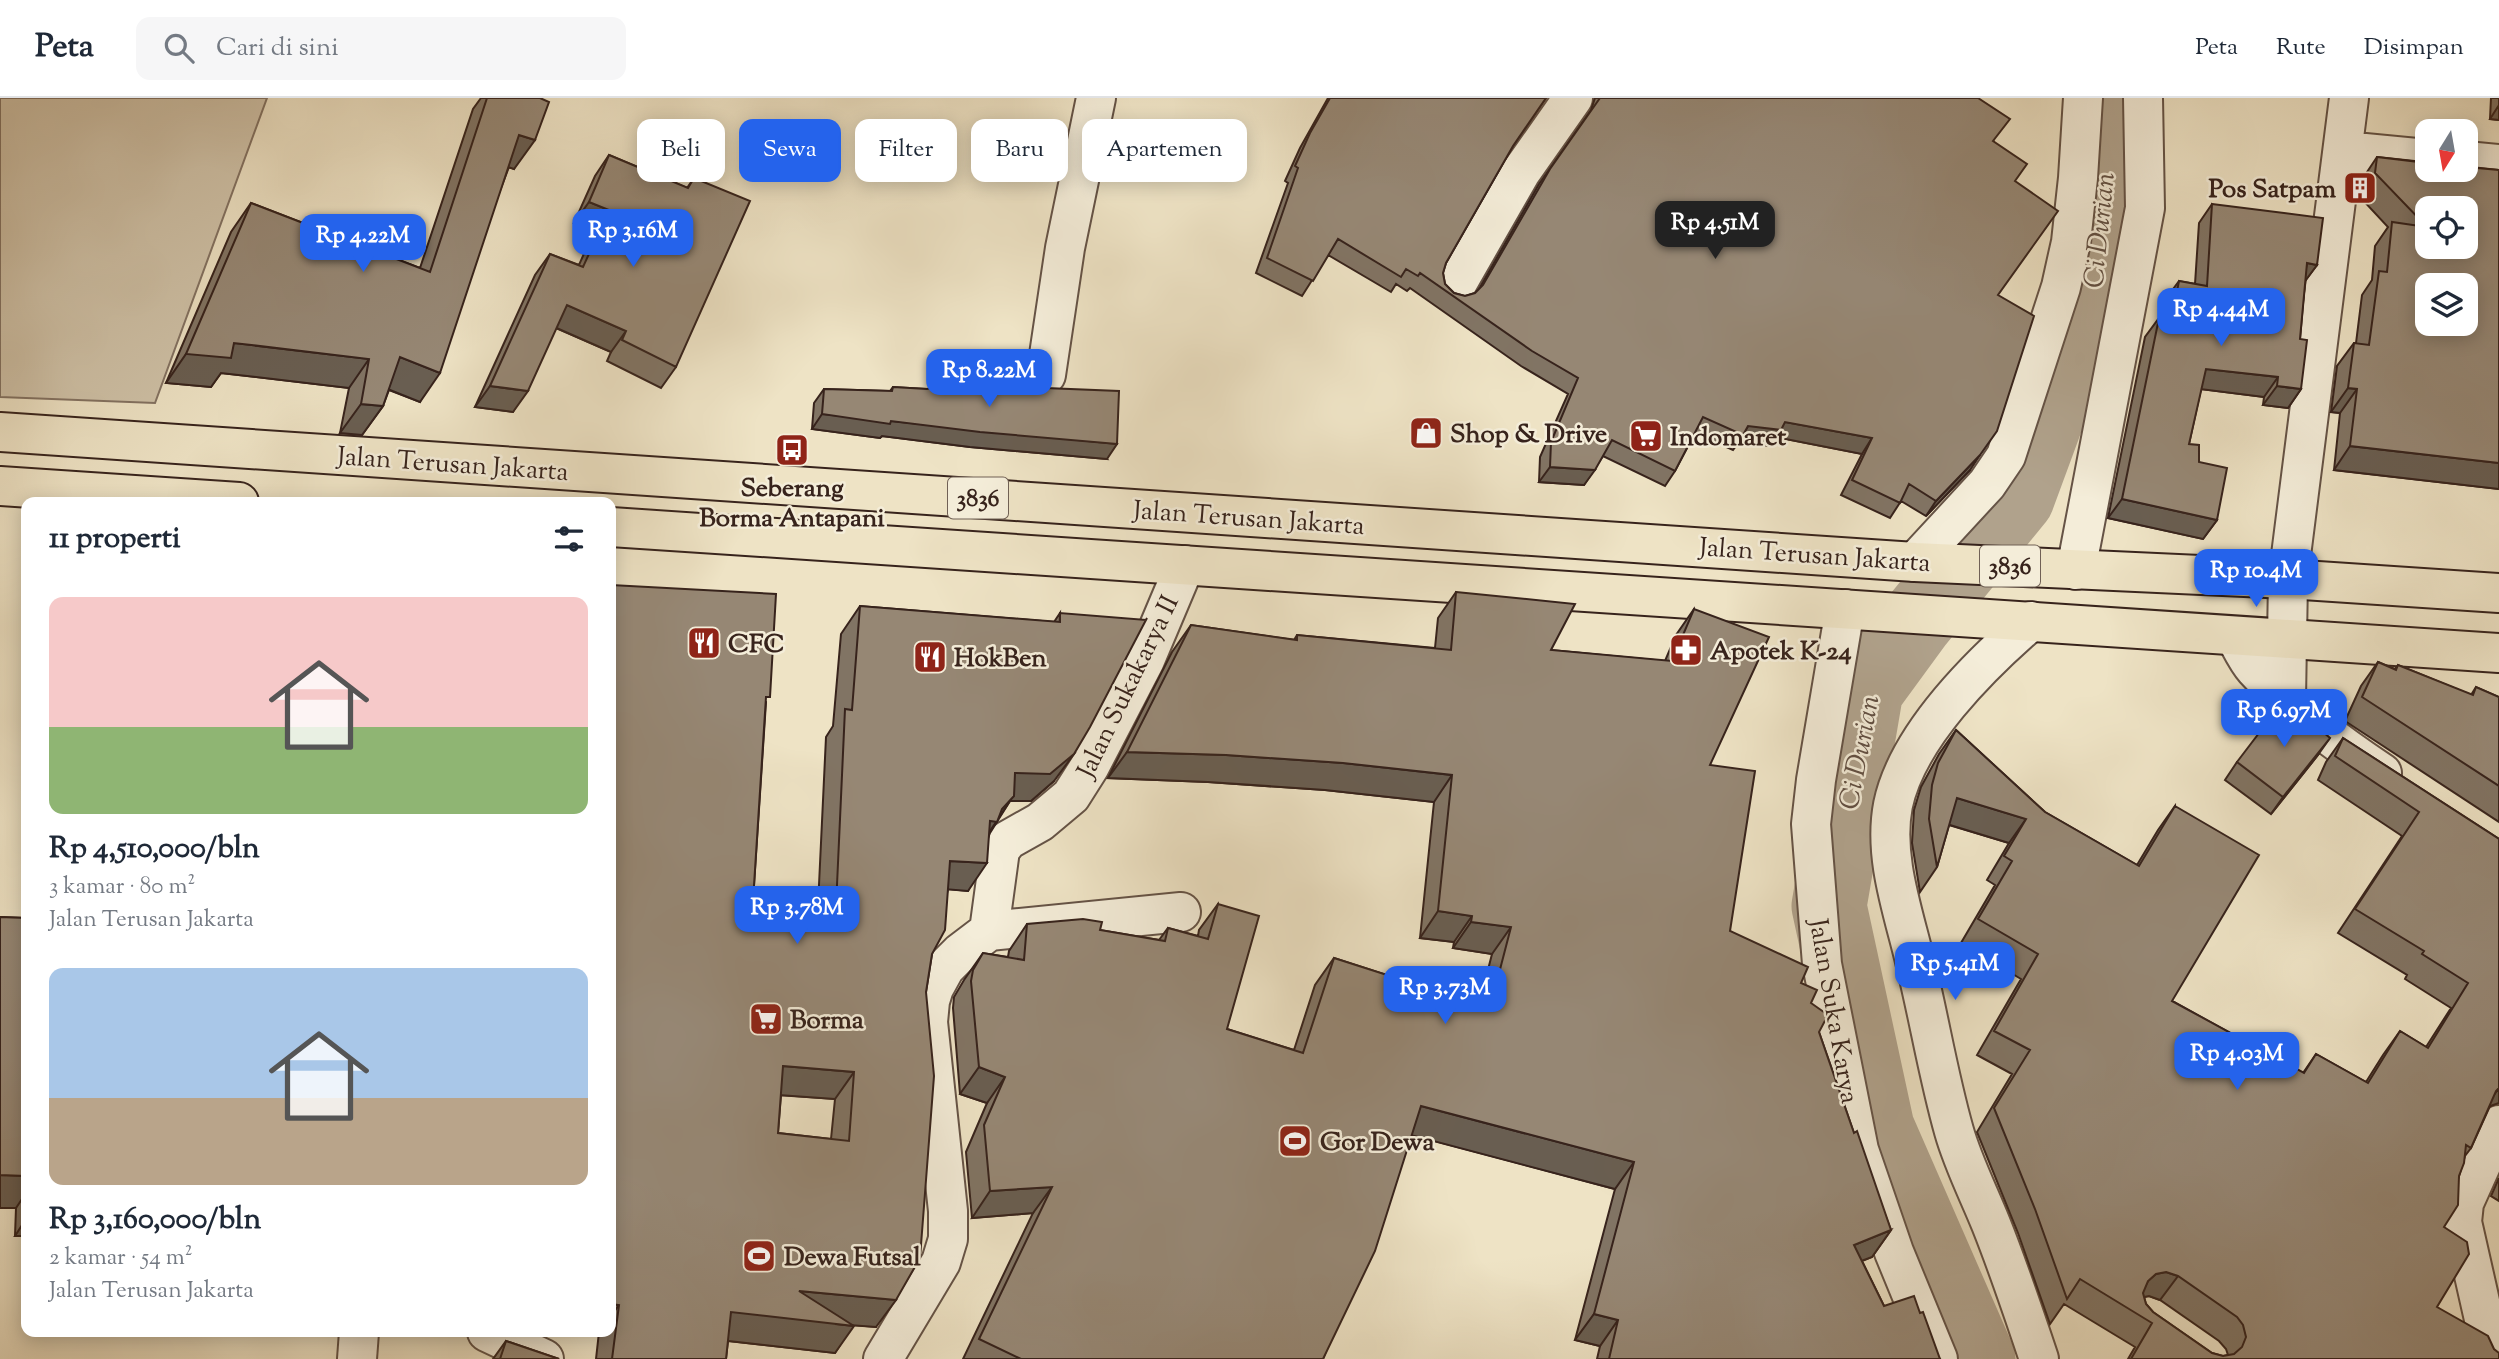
<!DOCTYPE html>
<html lang="id">
<head>
<meta charset="utf-8">
<style>
  body { margin:0; font-family:"Sorts Mill Goudy",serif; background:#f6f6f7; color:#1f2937; height:100vh; display:flex; flex-direction:column; font-size:26px; white-space:nowrap }
  * { box-sizing:border-box; margin:0 }
  p { font-size:23px; color:#747a83 }
  .icon { flex:none; width:38px; height:38px; fill:none; stroke:currentColor; stroke-width:2; stroke-linecap:round; stroke-linejoin:round }
  .map { position:relative; flex:1; overflow:hidden }
  .panel { position:absolute; left:21px; top:399px; width:595px; height:840px; display:flex; flex-direction:column; background:#fff; border-radius:14px; box-shadow:0 4px 18px #0003 }
  .panel>* { flex:none }
  .banner { position:absolute; left:637px; top:21px; width:665px; height:63px; display:flex; gap:14px }
  .needle { width:46px; rotate:191deg }
  .controls { position:absolute; left:2415px; top:21px; display:grid; gap:14px }
  .controls a { display:grid; place-items:center; width:63px; height:63px; border-radius:14px; background:#fff; box-shadow:0 4px 18px #0003; font-size:35px }
  .price { position:absolute; translate:-50% -60px; padding:0 16px; border-radius:14px; background:#2563eb; color:#fff; font-size:23px; line-height:46px; filter:drop-shadow(0 2px 4px #0008) }
  .price::after { content:''; position:absolute; left:50%; top:42px; width:21px; height:16px; margin-left:-10px; background:inherit; clip-path:polygon(0 0,100% 0,50% 100%) }
  .price.active { background:#222; color:#fff }
  ul { padding:0; list-style:none }
  li { display:grid; align-content:center; gap:14px; height:371px; padding:0 28px }
  li span { display:grid; place-items:center; height:217px; border-radius:14px; color:#555 }
  li>.icon { margin-inline-start:auto }
  span .icon { width:126px; height:126px; fill:#fffc; stroke-width:1 }
  li b { font-size:30px }
  h2 { display:flex; justify-content:space-between; align-items:center; height:84px; padding:0 28px; font-size:30px }
  .chip { padding:0 24px; border-radius:14px; background:#fff; box-shadow:0 4px 18px #0003; font-size:24px; line-height:63px }
  .chip.active { background:#2563eb; color:#fff }
  header { display:flex; align-items:center; gap:42px; box-sizing:border-box; height:98px; padding:0 35px; background:#fff; border-bottom:2px solid #e0e1e3 }
  header strong { font-size:33px }
  nav { display:flex; gap:38px; margin-inline-start:auto; font-size:24px }
  .search { width:490px; height:63px; background:#f6f6f7; display:flex; align-items:center; gap:18px; box-sizing:border-box; padding:0 24px; border-radius:14px; color:#747a83; font-size:26px }
  .map>svg:first-child { display:block }
  .green { fill:#cfc2a8; stroke:#837262; stroke-width:2 }
  .lines { fill:none; stroke-linecap:round; stroke-linejoin:round }
  .river { stroke:#b0a28c; stroke-width:75 }
  .minor-casing { stroke:#655346; stroke-width:42 }
  .tertiary-casing { stroke:#655346; stroke-width:42 }
  .primary-casing { stroke:#37231c; stroke-width:42 }
  .minor { stroke:#f4edd9; stroke-width:38 }
  .tertiary { stroke:#f4edd9; stroke-width:38 }
  .primary { stroke:#eee3c5; stroke-width:38 }
  .wall { fill:#817464; stroke:#37231c; stroke-width:2; fill-rule:evenodd }
  .shaded-wall { fill:#695e51; stroke:#37231c; stroke-width:2 }
  .building { fill:#968774; stroke:#37231c; stroke-width:2; fill-rule:evenodd }
  .labels { text-anchor:middle; stroke-width:5; stroke-linejoin:round; paint-order:stroke }
  .shield { fill:#f4edd9; stroke:#706055; stroke-width:2 }
  .shield-label { font-size:24px; font-weight:bold; fill:#37231c }
  .poi-label { font-size:26px; font-weight:bold; fill:#37231c; stroke:#f4edd9; text-anchor:start }
  .street-label { font-size:26px; fill:#37231c; stroke:#f4edd9 }
  .water-label { font-size:28px; font-style:italic; fill:#614f43; stroke:#f4edd9 }
</style>
</head>
<body>
<header>
<strong>Peta</strong>
<div class="search"><svg class="icon" aria-label="search" viewBox="0 0 24 24"><circle cx="10" cy="10" r="6"/><path d="M15 15l6 6"/></svg>Cari di sini</div>
<nav><a>Peta</a><a>Rute</a><a>Disimpan</a></nav>
</header>
<div class="map">
<svg width="2499" height="1261" viewBox="0 0 2499 1261">
  <rect width="100%" height="100%" fill="#eee3c5"/>
  <filter id="stains"><feTurbulence type="fractalNoise" baseFrequency=".00286" numOctaves="4"/><feColorMatrix values="0 0 0 0 .2 0 0 0 0 .09 0 0 0 0 .02 0 0 0 .5 -.17"/></filter>
  <radialGradient id="worn" r=".72"><stop offset=".6" stop-color="#630" stop-opacity="0"/><stop offset="1" stop-color="#630" stop-opacity=".3"/></radialGradient>
  <path class="green" d="M0 0H267L155 305 0 299Z"/>
  <g class="lines">
    <path class="river" d="M1978 1261 1877 1030 1829 808 1866 592 1915 525 2017 400 2098 180 2109 0"/>
    <defs>
      <path id="minor" d="M2344 53 2427 61
        M2466 63 2499 66
        M1454 191 1521 74 1573 0
        M1046 277 1065 150 1096 0
        M1915 464 1987 386 2006 358 2061 189 2071 144 2078 80 2083 0
        M2076 472 2145 110 2143 0
        M1845 511 1816 682 1811 726 1822 866 1859 1052 1894 1154 1938 1261
        M2031 523C1980 567 1907 639 1893 707 1883 758 1903 813 1915 863 1929 919 1938 977 1954 1033 1963 1065 1979 1096 1991 1126 2009 1171 2024 1216 2039 1261
        M2235 538C2241 549 2247 562 2255 571 2292 612 2337 645 2382 675
        M2286 601 2288 481 2349 0
        M989 833 1181 814
        M487 1234 544 1261
        M883 1261 941 1164 948 1141V1113L928 924 930 903 934 890 945 870 960 855 989 833 1000 752 1008 742 1040 724 1071 698 1090 668 1145 562 1185 467
        M2493 1261 2462 1124 2464 1105 2499 1027"/>
      <path id="tertiary" d="M357 1261 359 1234"/>
      <path id="primary" d="M0 334 1915 464 2288 481 2499 495
        M0 388 239 404
        M611 429 2499 555"/>
    </defs>
    <use href="#minor" class="minor-casing"/>
    <use href="#tertiary" class="tertiary-casing"/>
    <use href="#primary" class="primary-casing"/>
    <use href="#minor" class="minor"/>
    <use href="#tertiary" class="tertiary"/>
    <use href="#primary" class="primary"/>
  </g>
  <path class="wall" d="M481 0H540L514 71 509 69 420 304 389 292 383 308 362 337 340 335 349 290 221 275 211 289 166 285 231 134 251 105 420 170 473 11Z
    M1328 0H1546L1513 48 1446 165 1443 175 1445 186 1454 195 1465 198 1475 195 1479 191 1539 86 1591 12 1595 0H1978L1994 44 2015 83 1970 372 1926 418 1901 403 1890 420 1841 397 1862 356 1776 339 1770 348 1739 344 1733 352 1695 335 1675 373 1665 388 1603 358 1584 387 1539 384 1540 359 1568 296 1521 268 1410 190 1407 193 1396 186 1391 194 1328 157 1302 198 1256 175 1288 85 1285 83 1300 50Z
    M2491 0H2499V22L2490 21Z
    M609 57 687 90 694 80 676 269 661 290 607 263 611 254 556 230 513 314 475 309 535 177 550 156 579 167 594 133 574 125 595 78Z
    M2377 59 2499 72V391L2334 372 2340 315 2331 314 2337 268 2354 245H2356L2362 197 2372 182 2375 148 2388 129 2359 98 2361 83Z
    M2212 106 2317 167 2305 183 2300 241 2301 291 2288 310 2263 307 2264 299 2201 291 2189 346 2199 364 2217 422 2203 441 2108 420 2145 239 2159 220 2162 221 2165 202 2179 183 2195 186 2199 125Z
    M1017 279 1046 290 1107 361 970 349 882 338 880 340 812 331 814 305 824 291 890 293 893 289 927 291 1010 289Z
    M611 487 766 604 753 803 818 808 826 639 833 628 841 536 860 508 1054 524 1060 515 1054 683 1031 703H1010L990 735 968 793 948 791 932 856 926 894 876 1229 853 1227 835 1255 728 1243 726 1261H596L599 1234H594H611ZM781 997 835 1001 831 1041 778 1035Z
    M1456 494 1551 552 1665 563 1676 537 1694 511 1710 667 1730 833 1801 885 1811 905 1819 934 1854 1035 1891 1132 1872 1159 1862 1163 1884 1208 1940 1261H1597L1600 1248 1575 1242 1615 1091 1412 1037 1323 1261H963L1033 1115 972 1120 966 1054 987 1005 960 996 953 910 954 899 964 882 983 855 1008 859 1009 853 1027 826 1100 832 1159 842 1168 830 1198 838 1199 832 1218 806 1227 931 1294 952 1315 887 1334 860 1479 907 1492 856 1453 850 1454 844 1420 840 1434 704 1325 692 1208 684 1108 680 1172 554 1191 527 1294 542 1297 537 1435 550 1438 520Z
    M2378 564 2395 571 2398 567 2471 597 2476 589 2499 599V724L2345 623 2361 588Z
    M1956 632 2045 714 2137 767 2158 732 2175 708 2172 903 2303 975 2316 956 2366 984 2383 957 2400 933 2426 949 2451 910 2405 881 2407 877 2338 835 2402 738 2318 682 2326 664 2343 640 2499 741 2497 1005 2490 1008 2471 1050 2465 1058 2444 1129 2437 1209 2499 1261H2128L2135 1249 2064 1206 2050 1226 2018 1135 1977 1034 2012 976 1977 957 2021 881 1961 845 1995 787 1987 782 2009 745 1949 727 1937 769 1920 794 1912 745 1914 712 1921 689 1939 656ZM2149 1198 2160 1202 2219 1243 2226 1251 2228 1257 2223 1258 2212 1255 2153 1214 2146 1206 2144 1199Z
    M2318 657 2271 716 2225 682 2237 664Z
    M0 819 26 820V1138H15L16 1110H0Z
    M2499 1080V1103L2491 1098Z
    M506 1243 559 1261H493Z"/>
  <path class="shaded-wall" d="M2499 7V22L2490 21Z
    M519 37 535 42 514 71 499 66Z
    M589 104 609 112 594 133 574 125Z
    M2307 165 2317 167 2303 186Z
    M567 207 626 233 611 254 552 228Z
    M234 245 369 261 349 290 221 275 211 289 166 285 186 256Z
    M400 259 440 275 420 304 380 288Z
    M2206 271 2278 279 2264 299 2192 290Z
    M490 288 528 293 513 314 475 309Z
    M2277 288 2301 291 2288 310 2263 307Z
    M2348 290 2357 291 2340 315 2331 314Z
    M361 306 383 308 362 337 340 335Z
    M822 316 891 323 1117 346 1107 361 970 349 882 338 880 340 812 331Z
    M1785 324 1872 340 1862 356 1776 339 1770 348 1739 344 1748 328Z
    M2350 348 2499 365V391L2334 372Z
    M1980 357 1970 372 1926 418 1936 403Z
    M1550 369 1595 372 1584 387 1539 384Z
    M2122 401 2217 422 2203 441 2108 420Z
    M2330 640 2318 657 2271 716 2283 699Z
    M1127 654 1226 657 1343 665 1452 677 1434 704 1325 692 1208 684 1108 680Z
    M1074 656 1054 683 1031 703H1010L978 751H971L1015 675Z
    M1957 700 2026 721 2009 745 1940 724Z
    M950 763 987 765 968 793 931 790Z
    M1438 813 1472 818 1454 844 1420 840Z
    M1471 824 1511 829 1492 856 1453 850Z
    M783 968 854 974 835 1001 764 996Z
    M979 969 1005 979 987 1005 960 996Z
    M2499 990V1005L2487 1009 2479 1017Z
    M1421 1008 1634 1064 1615 1091 1403 1035Z
    M0 1077 26 1078V1095L16 1110H0Z
    M1052 1089 1033 1115 972 1120 990 1093Z
    M26 1121V1138H15Z
    M1891 1132 1872 1159 1835 1173 1854 1147Z
    M2166 1174 2178 1178 2160 1202 2149 1198 2139 1200 2148 1183 2156 1176Z
    M799 1193 896 1202 876 1229 835 1226 854 1228 835 1255 711 1241 731 1214Z
    M611 1206 619 1207 611 1218Z
    M1594 1216 1618 1222 1600 1248 1575 1242Z"/>
  <path class="building" d="M487 0H540L549 4 535 42 519 37 440 275 400 259 383 308 361 306 369 261 234 245 231 260 186 256 251 105 430 174Z
    M1330 0H1546L1513 48 1446 165 1443 175 1445 186 1454 195 1465 198 1475 195 1483 187 1550 71 1600 0H1978L2010 21 1993 43 2027 66 2015 83 2058 113 1998 197 2034 218 1997 333 1980 357 1936 403 1909 386 1900 405 1852 382 1872 340 1785 324 1781 332 1748 328 1743 337 1703 319 1675 373 1612 342 1595 372 1550 369 1551 344 1578 280 1532 253 1420 175 1418 178 1406 171 1401 179 1338 141 1313 183 1267 160 1298 70 1295 68 1310 35Z
    M609 57 688 90 694 80 750 103 676 269 622 242 626 233 567 207 528 293 490 288 550 156 583 169 609 112 589 104Z
    M2377 59 2427 65V72H2466V69L2499 72V365L2350 348 2357 291 2348 290 2354 245 2369 247 2379 173 2387 174 2392 124 2427 129V149H2466V110H2427V129L2375 75ZM2427 187H2466V226H2427Z
    M2212 106 2323 120 2317 167 2307 165 2300 241 2307 242 2301 291 2277 288 2278 279 2206 271 2189 346 2199 347V364L2227 370 2217 422 2122 401 2159 220 2171 223 2179 183 2207 188Z
    M1017 279 1047 282 1046 290 1119 293 1117 346 980 334 891 323 890 326 822 316 824 291 892 293 893 289 927 291 949 285 1013 289Z
    M611 487 776 496 770 599H766L753 803 836 809 845 611 852 612 860 508 1060 524V515L1146 522 1147 520 1090 629 1074 656 1050 676 1015 675 1014 698 1002 711 997 724 990 723 987 765 950 763 945 832 932 856 926 894 934 978 920 1160 896 1202 799 1193 854 1228 731 1214 726 1261H612L619 1207 611 1206ZM783 968 854 974 849 1043 778 1035Z
    M1456 494 1575 506 1551 552 1672 563 1694 511 1769 539 1710 667 1755 673 1730 833 1808 869 1801 885 1817 892 1811 905 1828 917 1819 934 1854 1035 1857 1033 1891 1132 1854 1147 1884 1208 1914 1198 1920 1215 1923 1214 1940 1261H1609L1618 1222 1594 1216 1634 1064 1421 1008 1375 1153 1323 1261H1021L979 1241 1052 1089 990 1093 984 1027 1005 979 979 969 971 883 973 872 983 855 1024 862 1027 826 1083 821 1102 824 1100 832 1165 843 1168 830 1208 841 1218 806 1259 818 1227 931 1303 955 1334 860 1490 910 1511 829 1471 824 1472 818 1438 813 1452 677 1343 665 1226 657 1127 654 1191 527 1297 542V537L1451 552Z
    M2378 564 2396 572 2398 567 2473 597 2476 589 2499 599V688L2362 599Z
    M2285 601 2330 640 2283 699 2237 664Z
    M1956 632 2045 714 2139 768 2175 708 2259 757 2172 903 2304 975 2316 956 2368 985 2400 933 2428 950 2468 885 2422 856 2424 853 2355 811 2419 714 2335 658 2343 640 2499 741V990L2496 993 2471 1050 2466 1047 2464 1065 2459 1078 2458 1107 2444 1129 2467 1144 2469 1156 2437 1209 2488 1238 2494 1251 2499 1255V1261H2131L2152 1225 2080 1181 2067 1201 2035 1111 1994 1010 2030 952 1994 933 2038 856 1978 821 2012 763 2004 758 2026 721 1957 700 1937 769 1929 721 1932 687 1938 665ZM2166 1174 2178 1178 2237 1219 2243 1227 2246 1239 2242 1249 2234 1256 2223 1258 2212 1255 2153 1214 2146 1206 2143 1195 2148 1183 2156 1176Z
    M0 819 26 820V1078L0 1077Z
    M506 1243 559 1261H500Z"/>
  <defs>
    <symbol id="building-square" viewBox="-11 -11 22 22"><rect x="-9" y="-9" width="18" height="18" rx="4" fill="#8f2418" stroke="#f4edd9"/><path d="M-4-6H4V6H1V3H-1V6H-4ZM-2.5-4.3h1.7v1.8h-1.7ZM.8-4.3h1.7v1.8H.8ZM-2.5-1h1.7V.8h-1.7ZM.8-1h1.7V.8H.8Z" fill="#fff"/></symbol>
    <symbol id="shop-square" viewBox="-11 -11 22 22"><rect x="-9" y="-9" width="18" height="18" rx="4" fill="#8f2418" stroke="#f4edd9"/><path d="M-5-2.5h2.3a2.7 3.5 0 0 1 5.4 0H5L5.5 6h-11ZM-1.5-2.5h3a1.5 2.3 0 0 0-3 0Z" fill="#fff"/></symbol>
    <symbol id="supermarket-square" viewBox="-11 -11 22 22"><rect x="-9" y="-9" width="18" height="18" rx="4" fill="#8f2418" stroke="#f4edd9"/><path d="M-6-5.5h2.5l.6 2H6L4.5 2H-2.5L-4.4-4H-6ZM-1.5 3.2a1.3 1.3 0 1 0 .1 0ZM3 3.2a1.3 1.3 0 1 0 .1 0Z" fill="#fff"/></symbol>
    <symbol id="bus-square" viewBox="-11 -11 22 22"><rect x="-9" y="-9" width="18" height="18" rx="4" fill="#8f2418" stroke="#f4edd9"/><path d="M-5-6H5V4H4V6H2V4H-2V6H-4V4H-5ZM-3.5-4V0h7V-4ZM-3.5 1.2v1.5H-2V1.2ZM2 1.2v1.5H3.5V1.2Z" fill="#fff"/></symbol>
    <symbol id="restaurant-square" viewBox="-11 -11 22 22"><rect x="-9" y="-9" width="18" height="18" rx="4" fill="#8f2418" stroke="#f4edd9"/><path d="M-5-6h1v4h1v-4h1v4h1v-4h1v5L-1.5 .5V6h-2V.5L-5-1ZM5-6V6H3V1.5H1.5Q1.5-4 5-6Z" fill="#fff"/></symbol>
    <symbol id="pharmacy-square" viewBox="-11 -11 22 22"><rect x="-9" y="-9" width="18" height="18" rx="4" fill="#8f2418" stroke="#f4edd9"/><path d="M-2-6h4v4h4v4h-4v4h-4v-4h-4v-4h4Z" fill="#fff"/></symbol>
    <symbol id="stadium-square" viewBox="-11 -11 22 22"><rect x="-9" y="-9" width="18" height="18" rx="4" fill="#8f2418" stroke="#f4edd9"/><path d="M0-5a6.5 5 0 1 0 0 10a6.5 5 0 1 0 0-10ZM-3.5-1.8h7v3.6h-7Z" fill="#fff"/></symbol>
  </defs>
  <g fill-rule="evenodd">
    <use href="#building-square" x="2341" y="71" width="38" height="38"/>
    <use href="#shop-square" x="1407" y="316" width="38" height="38"/>
    <use href="#supermarket-square" x="1627" y="319" width="38" height="38"/>
    <use href="#bus-square" x="773" y="333" width="38" height="38"/>
    <use href="#restaurant-square" x="685" y="526" width="38" height="38"/>
    <use href="#pharmacy-square" x="1667" y="533" width="38" height="38"/>
    <use href="#restaurant-square" x="911" y="540" width="38" height="38"/>
    <use href="#supermarket-square" x="747" y="902" width="38" height="38"/>
    <use href="#stadium-square" x="1276" y="1024" width="38" height="38"/>
    <use href="#stadium-square" x="740" y="1139" width="38" height="38"/>
  </g>
  <g class="labels">
    <g class="shield">
      <rect x="948" y="379.5" width="60" height="41" rx="5"/>
      <rect x="1980" y="447.5" width="60" height="41" rx="5"/>
    </g>
    <g class="shield-label">
      <text x="978" y="408">3836</text>
      <text x="2010" y="476">3836</text>
    </g>
    <g class="poi-label">
      <text x="2336" y="99" text-anchor="end">Pos Satpam</text>
      <text x="1450" y="344">Shop &amp; Drive</text>
      <text x="1670" y="347">Indomaret</text>
      <text x="792" y="398" text-anchor="middle">Seberang<tspan x="792" dy="30">Borma Antapani</tspan></text>
      <text x="728" y="554">CFC</text>
      <text x="1710" y="561">Apotek K-24</text>
      <text x="954" y="568">HokBen</text>
      <text x="790" y="930">Borma</text>
      <text x="1320" y="1052">Gor Dewa</text>
      <text x="784" y="1167">Dewa Futsal</text>
    </g>
    <g class="street-label">
      <text transform="translate(453 365) rotate(4)" y="9">Jalan Terusan Jakarta</text>
      <text transform="translate(1249 419) rotate(4)" y="9">Jalan Terusan Jakarta</text>
      <text transform="translate(1815 456) rotate(4)" y="9">Jalan Terusan Jakarta</text>
      <text transform="translate(1127 588) rotate(-64)" y="9">Jalan Sukakarya II</text>
      <text transform="translate(1835 913) rotate(80)" y="9">Jalan Suka Karya</text>
    </g>
    <g class="water-label">
      <text transform="translate(2098 132) rotate(-84)" y="10">Ci Durian</text>
      <text transform="translate(1858 654) rotate(-79)" y="10">Ci Durian</text>
    </g>
  </g>
  <rect width="100%" height="100%" filter="url(#stains)"/>
  <rect width="100%" height="100%" fill="url(#worn)"/>
</svg>
<div class="controls">
<a><svg class="needle" viewBox="-14 -14 28 28"><path d="M0-13l5 13h-10z" fill="#e53935"/><path d="M0 13l5-13h-10z" fill="#747a83"/></svg></a>
<a><svg class="icon" aria-label="locate" viewBox="0 0 24 24"><circle cx="12" cy="12" r="6"/><path d="M12 2v4M12 18v4M2 12h4M18 12h4"/></svg></a>
<a><svg class="icon" aria-label="layers" viewBox="0 0 24 24"><path d="M12 4l9 5-9 5-9-5zM3 14l9 5 9-5"/></svg></a>
</div>
<b class="price active" style="left:1715px;top:163px">Rp 4.51M</b>
<b class="price" style="left:633px;top:171px">Rp 3.16M</b>
<b class="price" style="left:363px;top:176px">Rp 4.22M</b>
<b class="price" style="left:2221px;top:250px">Rp 4.44M</b>
<b class="price" style="left:989px;top:311px">Rp 8.22M</b>
<b class="price" style="left:2256px;top:511px">Rp 10.4M</b>
<b class="price" style="left:2284px;top:651px">Rp 6.97M</b>
<b class="price" style="left:797px;top:848px">Rp 3.78M</b>
<b class="price" style="left:1955px;top:904px">Rp 5.41M</b>
<b class="price" style="left:1445px;top:928px">Rp 3.73M</b>
<b class="price" style="left:2237px;top:994px">Rp 4.03M</b>
<div class="banner">
<a class="chip">Beli</a>
<a class="chip active">Sewa</a>
<a class="chip">Filter</a>
<a class="chip">Baru</a>
<a class="chip">Apartemen</a>
</div>
<section class="panel">
<h2>11 properti<svg class="icon" aria-label="filters" viewBox="0 0 24 24"><path d="M4 7h16M4 17h16"/><circle cx="9" cy="7" r="2"/><circle cx="15" cy="17" r="2"/></svg></h2>
<ul>
<li><span style="background:linear-gradient(#f6c9c9 60%,#8fb573 0)"><svg class="icon" aria-label="home" viewBox="0 0 24 24"><path d="M3 11l9-7 9 7M6 9v11h12V9"/></svg></span><div><b>Rp 4,510,000/bln</b><p>3 kamar · 80 m²</p><p>Jalan Terusan Jakarta</p></div></li>
<li><span style="background:linear-gradient(#a9c7e8 60%,#b9a48a 0)"><svg class="icon" aria-label="home" viewBox="0 0 24 24"><path d="M3 11l9-7 9 7M6 9v11h12V9"/></svg></span><div><b>Rp 3,160,000/bln</b><p>2 kamar · 54 m²</p><p>Jalan Terusan Jakarta</p></div></li>
</ul>
</section>
</div>
</body>
</html>
